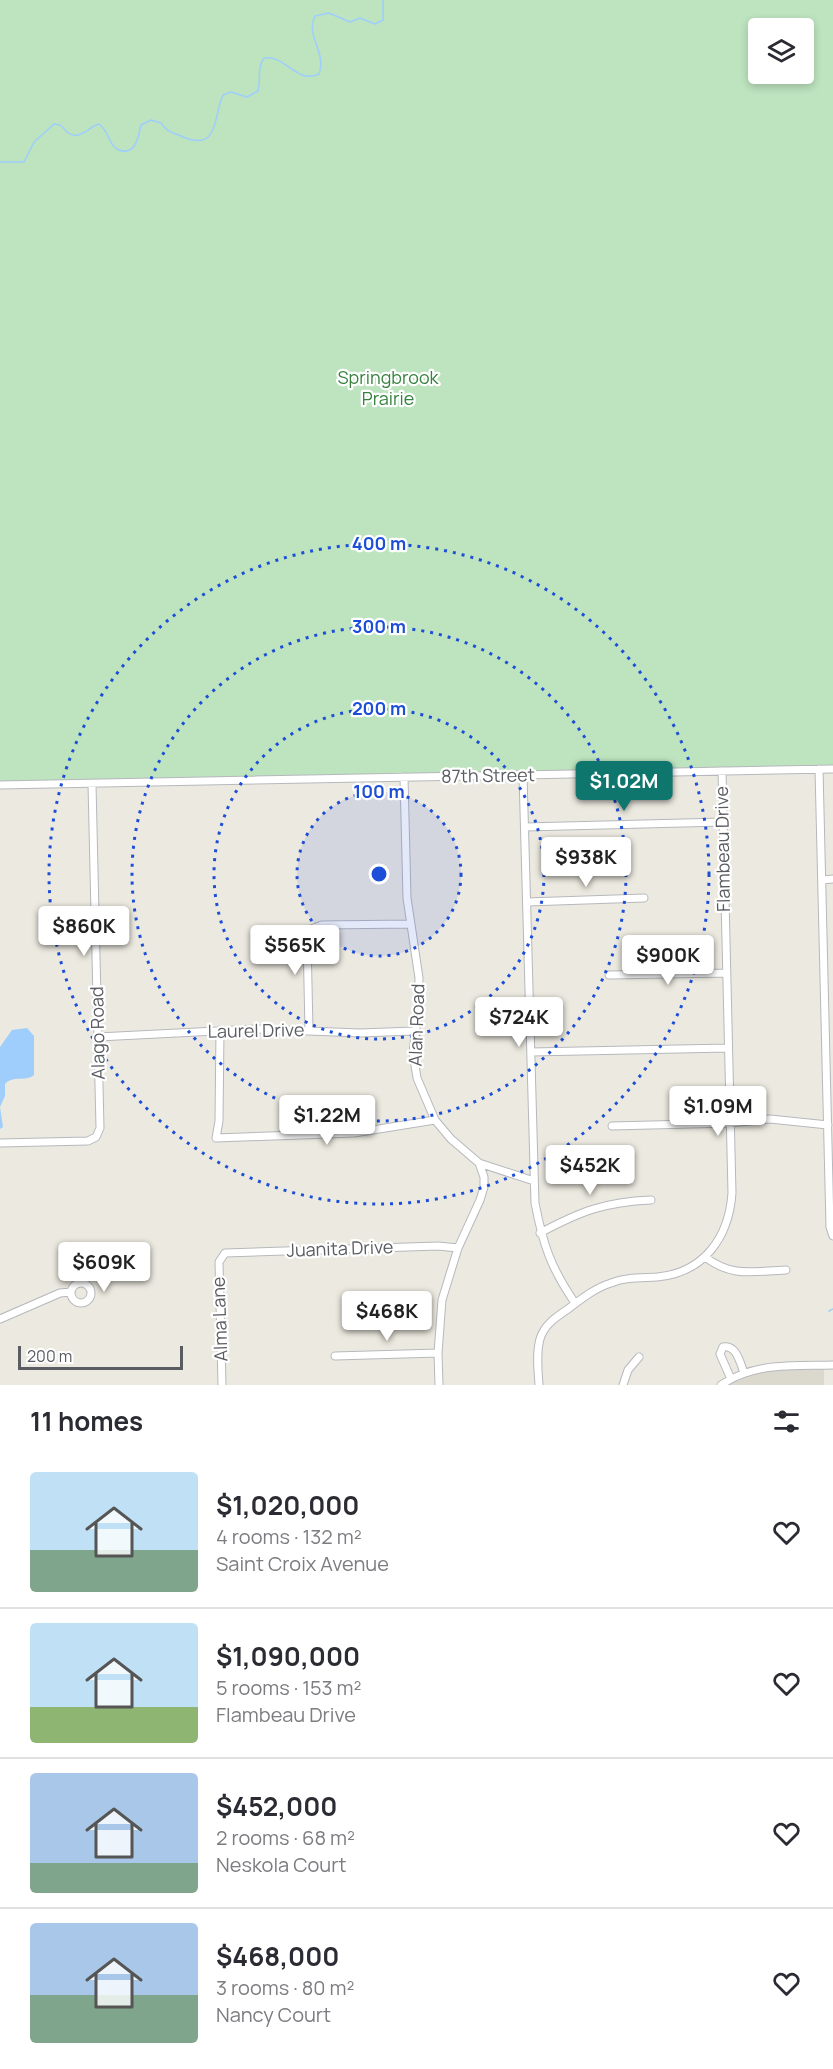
<!DOCTYPE html>
<html lang="en">
<head>
<meta charset="utf-8">
<style>
  body { margin:0; font-family:Manrope,sans-serif; background:#f2f2f3; color:#2b2b33; height:100vh; display:flex; flex-direction:column; font-size:22px; white-space:nowrap }
  * { box-sizing:border-box; margin:0 }
  p { font-size:20px; color:#7c7c81 }
  .icon { flex:none; width:33px; height:33px; fill:none; stroke:currentColor; stroke-width:2; stroke-linecap:round; stroke-linejoin:round }
  .map { position:relative; height:1385px; overflow:hidden }
  .panel { display:flex; flex-direction:column; background:#fff; flex:1 }
  .panel>* { flex:none }
  .controls { position:absolute; left:748px; top:18px; display:grid; gap:12px }
  .controls a { display:grid; place-items:center; width:66px; height:66px; border-radius:6px; background:#fff; box-shadow:0 3px 9px #0003; font-size:30px }
  .scale { position:absolute; left:18px; bottom:15px; width:165px; box-sizing:border-box; padding-left:6px; border:3px solid #595c61; border-top:0; font-size:16px; line-height:21px; white-space:nowrap; color:#595c61; -webkit-text-stroke:4px #fff; paint-order:stroke }
  .price { position:absolute; translate:-50% -51px; padding:0 14px; border-radius:6px; background:#fff; color:#222; font-size:20px; line-height:39px; filter:drop-shadow(0 2px 3px #0008) }
  .price::after { content:''; position:absolute; left:50%; top:36px; width:18px; height:14px; margin-left:-9px; background:inherit; clip-path:polygon(0 0,100% 0,50% 100%) }
  .price.on { background:#0f766e; color:#fff }
  ul { padding:0; list-style:none }
  li { display:flex; align-items:center; gap:18px; height:150px; padding:0 30px }
  li+li { border-top:2px solid #e1e1e2 }
  li span { display:grid; place-items:center; flex:none; width:168px; height:120px; border-radius:6px; color:#555 }
  li>.icon { margin-inline-start:auto }
  span .icon { width:72px; height:72px; fill:#fffc; stroke-width:1 }
  li b { font-size:26px }
  h2 { display:flex; justify-content:space-between; align-items:center; height:72px; padding:0 30px; font-size:26px }
  .map>svg:first-child { display:block }
  .education { fill:#dbd9ce }
  .park { fill:#bde3bf; fill-rule:evenodd }
  .water { fill:#9fcefc }
  .lines { fill:none; stroke-linecap:round; stroke-linejoin:round }
  .stream { stroke:#9fcefc; stroke-width:1.5 }
  .minor-casing { stroke:#b6b8bd; stroke-width:9 }
  .minor { stroke:#fff; stroke-width:7 }
  .ring { fill:none; stroke:#1d4ed8; stroke-width:3; stroke-dasharray:3 6 }
  .labels { text-anchor:middle; stroke-width:4.5; stroke-linejoin:round; paint-order:stroke }
  .park-label { font-size:18px; fill:#37823f; stroke:#fff }
  .street-label { font-size:18px; fill:#595c61; stroke:#fff }
  .centre { fill:#1d4ed8; stroke:#fff; stroke-width:3 }
  .ring-label { font-size:18px; text-anchor:middle; font-weight:bold; fill:#1d4ed8; stroke:#fff; stroke-width:4.5; stroke-linejoin:round; paint-order:stroke }
</style>
</head>
<body>
<div class="map">
<svg width="833" height="1385" viewBox="0 0 833 1385">
  <rect width="100%" height="100%" fill="#eceae0"/>
  <path class="education" d="M824 1369V1385H728L747 1375 760 1371Z"/>
  <path class="park" d="M0 0H833V767L0 782ZM759 28H804V74H759Z"/>
  <path class="water" d="M27 1028 34 1036V1075C26 1082 13 1075 5 1084V1096L0 1107 3 1127 0 1129V1047L12 1030Z"/>
  <g class="lines">
    <path class="stream" d="M0 162H24L34 142 54 124 60 125C63 127 65 130 67 132 79 142 88 127 99 124 107 130 107 136 112 144 114 148 115 148 119 150 136 156 138 137 141 125L151 120 161 123C168 133 172 132 183 137 220 152 213 116 223 95L231 92 247 97 258 91C261 79 257 67 264 58 285 54 297 85 319 74 327 52 305 36 315 16L329 13 350 22 360 18 375 24 383 20V0
      M829 1311 833 1309"/>
    <defs>
      <path id="minor" d="M819 769 830 1227 833 1236
        M523 775 535 1203C543 1245 551 1268 575 1303
        M404 777 407 898 419 978 418 1011 413 1053 417 1078 435 1120 451 1139 479 1163 484 1177V1187L480 1200 458 1248 442 1300 438 1353 439 1385
        M0 785 833 769
        M525 827 723 822
        M822 880 833 879
        M527 902 644 898
        M609 975 726 973
        M220 1030 219 1121 216 1138 354 1133 435 1120
        M309 1030 307 939 311 929 322 925 411 924
        M98 1037 257 1029 360 1033 414 1031
        M531 1052 728 1048
        M612 1126 730 1123 770 1119 828 1125
        M0 1143 88 1141 96 1137 100 1128 92 784
        M479 1163 534 1181
        M540 1233C581 1211 605 1202 651 1200
        M705 1257C733 1278 753 1271 786 1270
        M71 1293a10 10 0 1 1 20 0a10 10 0 1 1-20 0Z
        M0 1319 60 1293 71 1292
        M335 1356 438 1353
        M731 1379 720 1354 723 1347C736 1344 740 1362 744 1373
        M222 1385 219 1262 225 1253 438 1246 458 1248
        M539 1385C538 1370 536 1353 540 1339 544 1325 556 1317 568 1309 581 1299 595 1288 611 1283 626 1277 641 1278 657 1277 704 1273 729 1237 732 1193L722 771
        M623 1385 628 1370 639 1357
        M721 1385C755 1362 794 1366 833 1365"/>
    </defs>
    <use href="#minor" class="minor-casing"/>
    <use href="#minor" class="minor"/>
  </g>
  <circle cx="379" cy="874" r="82" fill="#1d4ed8" fill-opacity=".12"/>
  <g class="ring">
    <circle cx="379" cy="874" r="82"/>
    <circle cx="379" cy="874" r="165"/>
    <circle cx="379" cy="874" r="247"/>
    <circle cx="379" cy="874" r="330"/>
  </g>
  <g class="labels">
    <g class="park-label">
      <text x="388" y="384">Springbrook<tspan x="388" dy="21">Prairie</tspan></text>
    </g>
    <g class="street-label">
      <text transform="translate(488 776) rotate(-1)" y="6">87th Street</text>
      <text transform="translate(723 849) rotate(-91)" y="6">Flambeau Drive</text>
      <text transform="translate(417 1025) rotate(-88)" y="6">Alan Road</text>
      <text transform="translate(256 1031) rotate(-1)" y="6">Laurel Drive</text>
      <text transform="translate(98 1033) rotate(-91)" y="6">Alago Road</text>
      <text transform="translate(340 1249) rotate(-2)" y="6">Juanita Drive</text>
      <text transform="translate(220 1319) rotate(-92)" y="6">Alma Lane</text>
    </g>
  </g>
  <circle cx="379" cy="874" r="9" class="centre"/>
  <g class="ring-label">
    <text x="379" y="550">400 m</text>
    <text x="379" y="633">300 m</text>
    <text x="379" y="715">200 m</text>
    <text x="379" y="798">100 m</text>
  </g>
</svg>
<div class="controls">
<a><svg class="icon" aria-label="layers" viewBox="0 0 24 24"><path d="M12 4l9 5-9 5-9-5zM3 14l9 5 9-5"/></svg></a>
</div>
<div class="scale">200 m</div>
<b class="price on" style="left:624px;top:812px">$1.02M</b>
<b class="price" style="left:586px;top:888px">$938K</b>
<b class="price" style="left:84px;top:957px">$860K</b>
<b class="price" style="left:295px;top:976px">$565K</b>
<b class="price" style="left:668px;top:986px">$900K</b>
<b class="price" style="left:519px;top:1048px">$724K</b>
<b class="price" style="left:718px;top:1137px">$1.09M</b>
<b class="price" style="left:327px;top:1146px">$1.22M</b>
<b class="price" style="left:590px;top:1196px">$452K</b>
<b class="price" style="left:104px;top:1293px">$609K</b>
<b class="price" style="left:387px;top:1342px">$468K</b>
</div>
<section class="panel">
<h2>11 homes<svg class="icon" aria-label="filters" viewBox="0 0 24 24"><path d="M4 7h16M4 17h16"/><circle cx="9" cy="7" r="2"/><circle cx="15" cy="17" r="2"/></svg></h2>
<ul>
<li><span style="background:linear-gradient(#bfe0f5 65%,#7fa58c 0)"><svg class="icon" aria-label="home" viewBox="0 0 24 24"><path d="M3 11l9-7 9 7M6 9v11h12V9"/></svg></span><div><b>$1,020,000</b><p>4 rooms · 132 m²</p><p>Saint Croix Avenue</p></div><svg class="icon" aria-label="heart" viewBox="0 0 24 24"><path d="M12 20l-8-8c-3-5 5-10 8-4 3-6 11-1 8 4z"/></svg></li>
<li><span style="background:linear-gradient(#bfe0f5 70%,#8fb573 0)"><svg class="icon" aria-label="home" viewBox="0 0 24 24"><path d="M3 11l9-7 9 7M6 9v11h12V9"/></svg></span><div><b>$1,090,000</b><p>5 rooms · 153 m²</p><p>Flambeau Drive</p></div><svg class="icon" aria-label="heart" viewBox="0 0 24 24"><path d="M12 20l-8-8c-3-5 5-10 8-4 3-6 11-1 8 4z"/></svg></li>
<li><span style="background:linear-gradient(#a9c7e8 75%,#7fa58c 0)"><svg class="icon" aria-label="home" viewBox="0 0 24 24"><path d="M3 11l9-7 9 7M6 9v11h12V9"/></svg></span><div><b>$452,000</b><p>2 rooms · 68 m²</p><p>Neskola Court</p></div><svg class="icon" aria-label="heart" viewBox="0 0 24 24"><path d="M12 20l-8-8c-3-5 5-10 8-4 3-6 11-1 8 4z"/></svg></li>
<li><span style="background:linear-gradient(#a9c7e8 60%,#7fa58c 0)"><svg class="icon" aria-label="home" viewBox="0 0 24 24"><path d="M3 11l9-7 9 7M6 9v11h12V9"/></svg></span><div><b>$468,000</b><p>3 rooms · 80 m²</p><p>Nancy Court</p></div><svg class="icon" aria-label="heart" viewBox="0 0 24 24"><path d="M12 20l-8-8c-3-5 5-10 8-4 3-6 11-1 8 4z"/></svg></li>
</ul>
</section>
</body>
</html>
